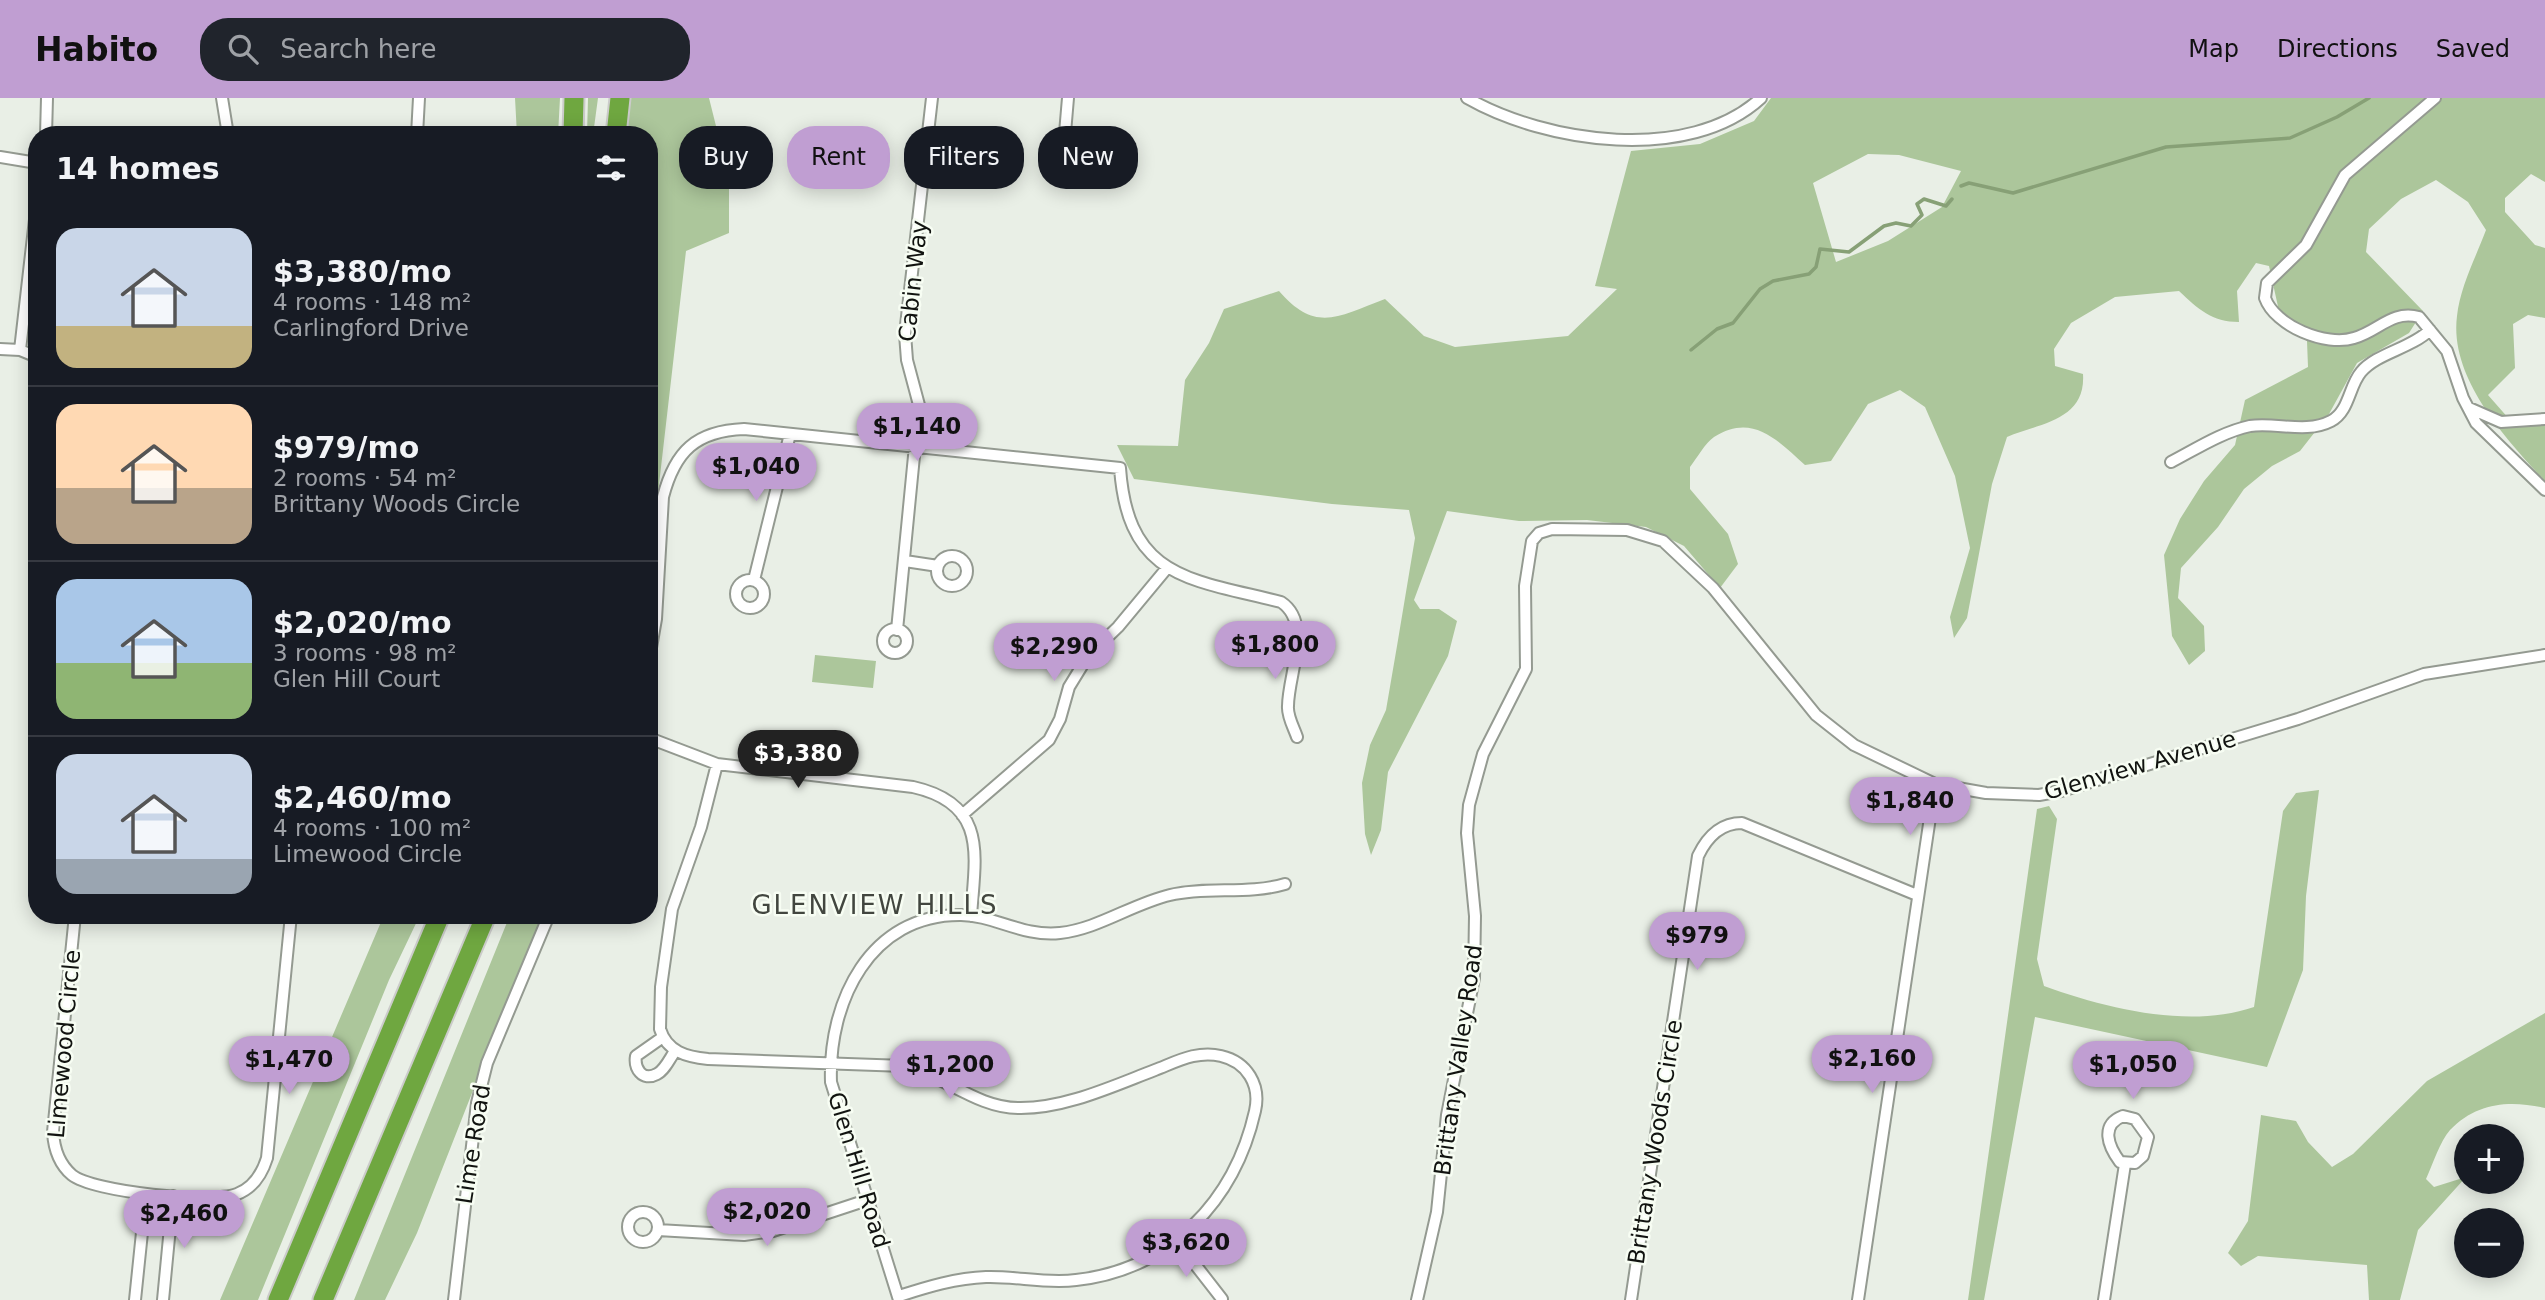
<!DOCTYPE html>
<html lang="en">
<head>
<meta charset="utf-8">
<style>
  body { margin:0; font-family:"DejaVu Sans",sans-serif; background:#20242c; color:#f1f3f6; height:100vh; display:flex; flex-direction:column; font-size:26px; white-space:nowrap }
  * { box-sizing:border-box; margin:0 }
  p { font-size:23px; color:#9ea1a6 }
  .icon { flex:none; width:38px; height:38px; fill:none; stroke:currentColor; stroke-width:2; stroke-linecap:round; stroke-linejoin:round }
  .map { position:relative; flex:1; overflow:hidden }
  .details { position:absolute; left:28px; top:28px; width:630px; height:798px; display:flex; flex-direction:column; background:#171b24; border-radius:28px; box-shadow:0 4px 18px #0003 }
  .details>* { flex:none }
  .hud { position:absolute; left:679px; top:28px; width:665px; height:63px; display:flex; gap:14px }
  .controls { position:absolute; left:2454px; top:1026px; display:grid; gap:14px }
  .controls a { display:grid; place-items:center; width:70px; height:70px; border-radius:50%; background:#171b24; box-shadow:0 4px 18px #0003; font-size:35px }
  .price { position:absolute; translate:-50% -60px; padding:0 16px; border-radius:24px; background:#c09ed2; color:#111; font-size:23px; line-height:46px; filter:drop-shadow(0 2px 4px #0008) }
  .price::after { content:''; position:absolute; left:50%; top:42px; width:21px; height:16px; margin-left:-10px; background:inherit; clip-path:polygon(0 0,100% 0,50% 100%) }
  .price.active { background:#222; color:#fff }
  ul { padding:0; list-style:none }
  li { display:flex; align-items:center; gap:21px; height:175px; padding:0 28px }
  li+li { border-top:2px solid #363941 }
  li span { display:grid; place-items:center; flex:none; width:196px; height:140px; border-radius:21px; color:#555 }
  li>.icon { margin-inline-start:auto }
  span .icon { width:84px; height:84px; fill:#fffc; stroke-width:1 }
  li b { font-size:30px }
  h2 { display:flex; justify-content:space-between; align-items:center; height:84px; padding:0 28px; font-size:30px }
  .chip { padding:0 24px; border-radius:28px; background:#171b24; box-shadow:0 4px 18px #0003; font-size:24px; line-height:63px }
  .chip.active { background:#c09ed2; color:#111 }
  header { display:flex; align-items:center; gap:42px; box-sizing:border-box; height:98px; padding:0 35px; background:#c09ed2; color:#111 }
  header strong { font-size:33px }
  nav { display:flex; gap:38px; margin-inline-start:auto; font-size:24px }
  .search { width:490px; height:63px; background:#20242c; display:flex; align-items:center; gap:18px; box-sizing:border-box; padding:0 24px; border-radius:28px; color:#9ea1a6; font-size:26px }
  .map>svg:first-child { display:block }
  .green { fill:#acc69b; fill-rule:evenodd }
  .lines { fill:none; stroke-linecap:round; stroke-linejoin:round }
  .stream { stroke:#87a076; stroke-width:3.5 }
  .minor-casing { stroke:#949a91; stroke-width:14 }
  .motorway-casing { stroke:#cbcbca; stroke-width:23 }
  .minor { stroke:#fff; stroke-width:10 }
  .motorway { stroke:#6fa740; stroke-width:19 }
  .labels { text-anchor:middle; stroke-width:5; stroke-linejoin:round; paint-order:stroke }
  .street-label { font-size:23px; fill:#111310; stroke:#f7fdf3 }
  .quarter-label { font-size:26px; letter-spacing:2px; fill:#42463f; stroke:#f7fdf3 }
</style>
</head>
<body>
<header>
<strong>Habito</strong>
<div class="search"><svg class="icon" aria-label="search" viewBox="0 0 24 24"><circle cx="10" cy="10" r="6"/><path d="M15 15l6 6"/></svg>Search here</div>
<nav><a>Map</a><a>Directions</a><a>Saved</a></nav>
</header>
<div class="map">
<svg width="2545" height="1202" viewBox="0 0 2545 1202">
  <rect width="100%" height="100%" fill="#e9efe6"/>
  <path class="green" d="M515 0H560L558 37H517Z
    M588 0H598L593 37H587Z
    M629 0H709L729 80V135L686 153 649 473V37H626Z
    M1771 0H2545V84L2531 76 2505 100V114L2535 147 2545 150V220L2528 217 2513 226 2515 270 2488 297 2510 322 2545 317V383C2506 341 2449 280 2457 218 2460 189 2476 159 2486 132L2468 104 2436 82 2401 101 2369 131 2366 154 2423 213 2409 235 2357 265 2329 316 2300 353 2272 368 2244 391 2218 429 2181 470 2178 500 2204 528 2205 553 2189 567 2172 538 2164 457 2180 421 2204 383 2235 347 2245 302 2308 269 2307 243 2279 213 2269 168 2256 165 2237 193 2239 224C2212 224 2198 211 2179 193L2115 199 2071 225 2054 251 2055 268 2083 276C2086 322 2041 325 2007 339L1992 386 1967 520 1954 540 1950 519 1970 450 1955 378 1925 309 1900 292 1868 306 1831 363 1805 367C1778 343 1753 314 1714 339 1705 345 1697 360 1690 369V391L1728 436 1738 466 1720 490 1684 448 1646 429 1587 422 1519 423 1447 413 1414 502 1420 511H1439L1457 523 1448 558 1388 674 1381 732 1371 757 1365 736 1362 685 1370 647 1386 612 1397 548 1415 440 1409 412 1332 406 1134 381 1117 347 1178 348 1185 282 1209 245 1224 211 1279 193C1316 236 1339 218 1385 201L1424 238 1455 249 1568 238 1617 191 1595 188 1631 53 1700 46 1754 23ZM1868 56 1899 57 1961 73 1942 109 1888 143 1836 164 1813 85Z
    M815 557 876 563 873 590 812 584Z
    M2319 692 2306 798 2303 872 2267 969 2035 919 1984 1202H1968L2037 711 2049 708 2057 721 2037 861 2044 888C2108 911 2190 931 2254 909L2283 713 2296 695Z
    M384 817H420L389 882 258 1202H220Z
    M510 817H542L417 1135 385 1202H354Z
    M2545 915V1010C2510 1002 2477 1004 2450 1032 2440 1043 2433 1066 2426 1081L2434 1089 2466 1079 2418 1132 2400 1202H2369L2367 1167 2258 1158 2241 1168 2228 1155 2248 1123 2261 1017 2296 1023 2308 1044 2332 1069 2353 1056 2427 983Z"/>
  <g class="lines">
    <path class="stream" d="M1961 88 1969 85 2013 95 2166 49 2290 40 2337 19 2369 0
      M1691 252 1717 231 1733 225 1760 191 1773 183 1809 176 1816 169 1820 151 1849 154 1884 128 1896 125 1911 128 1922 117 1917 106 1924 101 1946 108 1952 101"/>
    <defs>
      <path id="minor" d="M222 0 228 37
        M1467 0C1546 45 1689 66 1761 0
        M2435 0 2345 77 2306 147 2267 185 2265 200C2275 228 2326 249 2354 240 2379 233 2391 212 2419 219L2447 253 2463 300 2476 325 2545 392
        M1065 35 1068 0
        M46 37 47 0
        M417 37 419 0
        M0 59 37 65
        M0 251 20 252 37 259
        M20 252 37 104
        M2469 310 2501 324 2545 321
        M2171 364C2196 351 2222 334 2250 328 2276 324 2306 336 2331 323 2349 314 2349 288 2361 274 2377 255 2410 251 2430 232
        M937 473a15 15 0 1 1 30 0a15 15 0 1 1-30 0Z
        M905 463 938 468
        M736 496a14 14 0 1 1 28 0a14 14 0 1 1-28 0Z
        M754 482 790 336
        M883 543a12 12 0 1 1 24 0a12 12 0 1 1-24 0Z
        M897 532 919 307 907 262 905 236 932 0
        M649 561 656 521 663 399C675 353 696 333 744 331L1120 370C1128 481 1190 481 1281 504 1313 525 1288 577 1288 608 1287 618 1294 630 1297 639
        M649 640 717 666 913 689C989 706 975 759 971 818
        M717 666 701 729 672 811 661 889 660 931C667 954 687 959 708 961L905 968C944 978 978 1010 1018 1010 1064 1011 1113 988 1155 972 1176 964 1197 952 1221 958 1247 964 1261 987 1255 1013 1235 1102 1170 1172 1076 1182 1046 1186 1016 1178 986 1179 956 1180 927 1189 899 1198
        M962 717 1049 642 1060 621 1069 589 1088 558 1118 529 1167 470
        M75 817 53 1034C54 1051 59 1066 72 1077 93 1094 211 1106 237 1096 253 1090 262 1076 267 1060L291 817
        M663 939 636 958C634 970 642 984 657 976 665 972 670 960 675 953
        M2123 1018 2135 1021 2148 1039 2143 1058 2135 1065 2120 1064C2108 1048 2100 1027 2123 1018Z
        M628 1129a15 15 0 1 1 30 0a15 15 0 1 1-30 0Z
        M658 1132 744 1137 773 1133 867 1102
        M1176 1142 1222 1201
        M135 1202 146 1096
        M163 1202 173 1098
        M454 1202 477 1005 487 965 549 817
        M899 1202 831 984C828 904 870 816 961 817 994 817 1022 839 1060 835 1098 831 1132 806 1170 797 1208 788 1247 797 1285 786
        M1417 1202 1437 1114 1447 1017 1474 880 1475 818 1467 735 1469 707 1483 656 1526 571 1525 488 1532 443 1539 435 1552 431 1627 432 1663 443 1713 490 1816 617 1854 647 1935 686 1986 695 2039 697 2061 693 2298 621 2424 576 2545 557
        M1631 1202 1698 758C1707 739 1720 725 1742 725L1917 797
        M1858 1202 1935 686
        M2104 1202 2125 1066"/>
      <path id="motorway" d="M573 37 574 0
        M616 37 620 0
        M278 1202 440 817
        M323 1202 486 817"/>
    </defs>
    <use href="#minor" class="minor-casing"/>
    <use href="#motorway" class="motorway-casing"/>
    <use href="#minor" class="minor"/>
    <use href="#motorway" class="motorway"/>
  </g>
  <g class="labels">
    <g class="street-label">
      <text transform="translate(913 183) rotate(-84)" y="8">Cabin Way</text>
      <text transform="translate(2140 667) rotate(-16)" y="8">Glenview Avenue</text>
      <text transform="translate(64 946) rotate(-85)" y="8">Limewood Circle</text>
      <text transform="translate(1458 962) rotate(-82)" y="8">Brittany Valley Road</text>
      <text transform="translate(1655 1044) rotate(-81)" y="8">Brittany Woods Circle</text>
      <text transform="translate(473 1046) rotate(-81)" y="8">Lime Road</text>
      <text transform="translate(859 1072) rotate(73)" y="8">Glen Hill Road</text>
    </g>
    <g class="quarter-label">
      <text x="875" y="816">GLENVIEW HILLS</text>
    </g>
  </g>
</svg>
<div class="controls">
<a>+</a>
<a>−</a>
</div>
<b class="price" style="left:917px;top:365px">$1,140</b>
<b class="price" style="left:756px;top:405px">$1,040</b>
<b class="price" style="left:1275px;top:583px">$1,800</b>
<b class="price" style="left:1054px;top:585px">$2,290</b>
<b class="price active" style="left:798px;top:692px">$3,380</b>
<b class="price" style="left:1910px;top:739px">$1,840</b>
<b class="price" style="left:1697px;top:874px">$979</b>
<b class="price" style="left:1872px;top:997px">$2,160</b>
<b class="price" style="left:289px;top:998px">$1,470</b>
<b class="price" style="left:950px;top:1003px">$1,200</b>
<b class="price" style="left:2133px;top:1003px">$1,050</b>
<b class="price" style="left:767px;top:1150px">$2,020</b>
<b class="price" style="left:184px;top:1152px">$2,460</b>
<b class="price" style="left:1186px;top:1181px">$3,620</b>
<div class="hud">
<a class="chip">Buy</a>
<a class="chip active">Rent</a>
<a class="chip">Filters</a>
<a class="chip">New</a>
</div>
<section class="details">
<h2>14 homes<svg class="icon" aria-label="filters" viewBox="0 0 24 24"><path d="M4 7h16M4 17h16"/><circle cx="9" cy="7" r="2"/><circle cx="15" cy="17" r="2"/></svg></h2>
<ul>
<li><span style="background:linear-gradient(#c9d6e8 70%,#c2b280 0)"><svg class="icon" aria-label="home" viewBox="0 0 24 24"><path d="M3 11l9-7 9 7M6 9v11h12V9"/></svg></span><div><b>$3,380/mo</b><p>4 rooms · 148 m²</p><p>Carlingford Drive</p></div></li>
<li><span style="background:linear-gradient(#ffd9b3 60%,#b9a48a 0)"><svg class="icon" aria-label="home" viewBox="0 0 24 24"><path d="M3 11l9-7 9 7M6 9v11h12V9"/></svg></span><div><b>$979/mo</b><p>2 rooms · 54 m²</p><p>Brittany Woods Circle</p></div></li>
<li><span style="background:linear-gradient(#a9c7e8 60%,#8fb573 0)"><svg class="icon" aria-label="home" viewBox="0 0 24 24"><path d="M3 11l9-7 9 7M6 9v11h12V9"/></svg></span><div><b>$2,020/mo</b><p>3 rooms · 98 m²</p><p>Glen Hill Court</p></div></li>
<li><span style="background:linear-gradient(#c9d6e8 75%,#9aa5b1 0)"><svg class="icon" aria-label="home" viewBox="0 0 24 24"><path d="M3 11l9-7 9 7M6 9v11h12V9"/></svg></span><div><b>$2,460/mo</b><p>4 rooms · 100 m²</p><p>Limewood Circle</p></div></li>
</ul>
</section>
</div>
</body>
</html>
